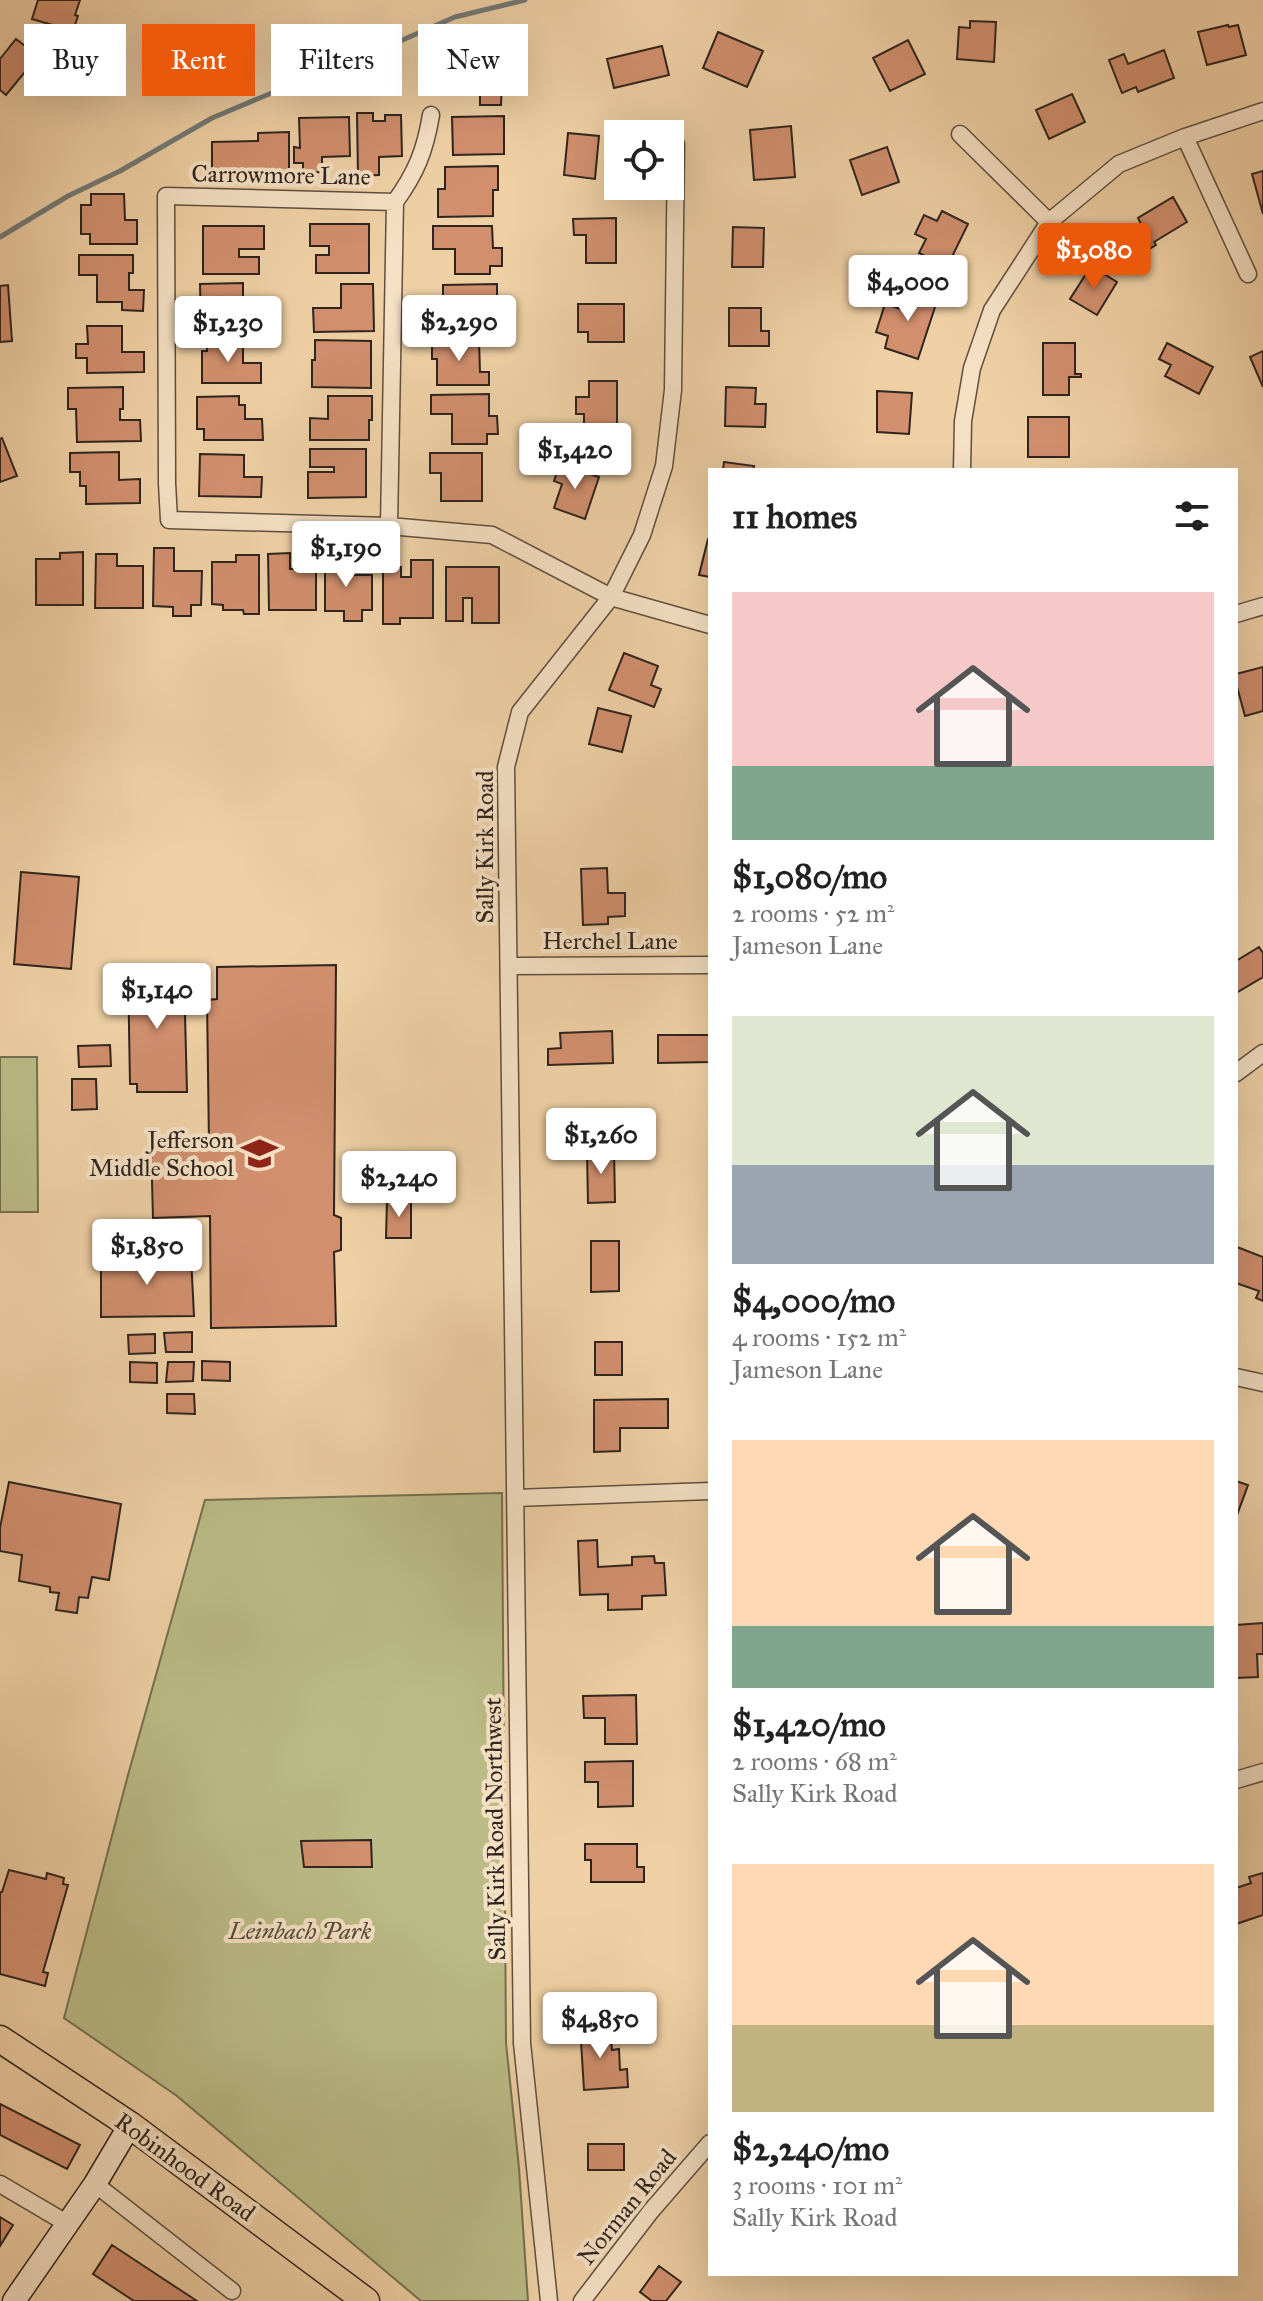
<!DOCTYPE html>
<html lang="en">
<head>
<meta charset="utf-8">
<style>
  body { margin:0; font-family:"IM FELL Great Primer",serif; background:#f6f6f6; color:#222; height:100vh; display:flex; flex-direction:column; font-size:30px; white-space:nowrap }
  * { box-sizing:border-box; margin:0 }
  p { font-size:26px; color:#767676 }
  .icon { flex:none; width:44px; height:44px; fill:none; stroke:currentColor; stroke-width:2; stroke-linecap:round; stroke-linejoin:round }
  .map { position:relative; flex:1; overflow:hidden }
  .panel { position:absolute; left:708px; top:468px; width:530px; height:1808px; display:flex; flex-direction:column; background:#fff; border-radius:0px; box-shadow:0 8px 32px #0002 }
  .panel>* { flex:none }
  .hud { position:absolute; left:24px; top:24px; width:564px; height:72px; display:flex; gap:16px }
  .controls { position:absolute; left:604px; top:120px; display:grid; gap:16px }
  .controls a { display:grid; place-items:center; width:80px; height:80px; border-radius:0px; background:#fff; box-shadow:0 8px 32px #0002; font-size:40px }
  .price { position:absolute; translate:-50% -68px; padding:0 18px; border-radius:8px; background:#fff; color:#222; font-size:26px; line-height:52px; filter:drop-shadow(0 2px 4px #0008) }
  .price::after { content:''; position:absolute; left:50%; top:48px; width:24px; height:18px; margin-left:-12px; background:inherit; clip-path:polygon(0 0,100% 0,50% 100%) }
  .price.active { background:#ea580c; color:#fff }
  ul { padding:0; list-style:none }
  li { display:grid; align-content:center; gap:16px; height:424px; padding:0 24px }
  li span { display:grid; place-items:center; height:248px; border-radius:0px; color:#555 }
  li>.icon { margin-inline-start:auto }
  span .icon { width:144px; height:144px; fill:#fffc; stroke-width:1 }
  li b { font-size:34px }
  h2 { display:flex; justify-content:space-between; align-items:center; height:96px; padding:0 24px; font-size:34px }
  .tag { padding:0 28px; border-radius:0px; background:#fff; box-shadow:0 8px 32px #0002; font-size:28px; line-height:72px }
  .tag.active { background:#ea580c; color:#fff }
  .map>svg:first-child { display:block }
  .green { fill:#babb86; stroke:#747052; stroke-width:2 }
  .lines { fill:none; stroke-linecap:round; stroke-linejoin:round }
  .stream { stroke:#737a77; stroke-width:5 }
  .building { fill:#d18f6e; stroke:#2f241e; stroke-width:2 }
  .street-casing { stroke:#5f4f40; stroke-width:19 }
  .secondary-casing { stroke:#2f241e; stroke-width:25 }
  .primary-casing { stroke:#2f241e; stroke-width:29 }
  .street { stroke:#f5e0c4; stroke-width:16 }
  .secondary { stroke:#f5e0c4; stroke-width:22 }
  .primary { stroke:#efd0a5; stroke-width:26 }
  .labels { text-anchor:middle; stroke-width:8; stroke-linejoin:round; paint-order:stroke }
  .street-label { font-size:24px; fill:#2f241e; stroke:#f5e0c4 }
  .poi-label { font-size:24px; fill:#2f241e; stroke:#f5e0c4; text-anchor:end }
  .park-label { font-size:24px; font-style:italic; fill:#524a38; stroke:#f5e0c4 }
</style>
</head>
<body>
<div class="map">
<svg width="1263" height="2301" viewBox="0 0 1263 2301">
  <rect width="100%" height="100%" fill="#efd0a5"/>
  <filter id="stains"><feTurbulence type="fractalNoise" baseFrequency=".0025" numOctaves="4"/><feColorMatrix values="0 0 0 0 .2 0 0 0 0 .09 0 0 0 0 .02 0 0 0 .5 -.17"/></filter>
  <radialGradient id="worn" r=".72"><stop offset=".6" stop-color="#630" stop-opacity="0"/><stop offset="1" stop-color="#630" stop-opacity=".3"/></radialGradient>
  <path class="green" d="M0 1057H37L38 1212H0Z
    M502 1493 506 2043 519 2168 528 2301H421L177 2096 64 2018 128 1775 205 1500Z"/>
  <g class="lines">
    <path class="stream" d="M0 237 68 196 120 171 212 118 343 63H350L455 17 525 0"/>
  </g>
  <path class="building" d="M38 0H80L75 15 78 16 73 31 32 19Z
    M970 21 996 22 994 62 957 59 959 27 970 28Z
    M1228 25 1229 27 1238 25 1246 55 1207 65 1198 32Z
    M718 32 763 51 747 87 703 68Z
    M16 39 38 56 6 95 0 90V59Z
    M441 39 464 40V47H491V79H502L501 105H480V84L440 83Z
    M908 40 925 74 890 91 873 58Z
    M662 46 669 75 614 88 607 59Z
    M1164 50 1174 78 1138 92 1136 87 1122 93 1109 60 1124 54 1128 64Z
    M1072 94 1085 122 1049 139 1036 110Z
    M357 113H373V121H385V115H401L402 156 379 157V175L358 176Z
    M504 116V154L453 155 452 117Z
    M349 117 350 156 322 157V172L303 173V163H294V147L300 148 299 118Z
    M791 126 795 177 754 180 750 130Z
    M289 132V173L212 174V142L258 141V133Z
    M568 133 599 136 595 179 564 175Z
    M887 147 899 182 862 195 850 160Z
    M498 166V190H493V216L438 217V189H445V167Z
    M1263 171V214L1252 174Z
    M91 194H124L125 220H137V244H90V234H81V205H91Z
    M1173 197 1187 222 1154 242 1156 245 1131 260 1118 238 1142 226 1138 218Z
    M942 211 968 224 947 267 919 253 926 239 915 234 924 215 937 221Z
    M616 218V263H586V235H574L573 219Z
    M310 224H369V273H316V255H329V246H310Z
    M203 226H264V249H239V257H259V274H203Z
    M433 226H492L493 248H502V266H490V274H455V249H433Z
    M733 227 764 228 763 267H732Z
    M79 255H133V273H129V290H144L143 311 122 310V302H97V275H79Z
    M1091 266 1117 282 1097 315 1070 299Z
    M243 283V306H261L262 327 201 328 200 284Z
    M341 284H373L374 331 314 332 313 308H341Z
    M497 284V302H486V315H490V329L433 330V308H443V285Z
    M8 285 12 341 0 342V286Z
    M907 289 938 298 918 359 885 348 888 336 876 332 885 304 901 309Z
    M578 304H624V342H588V332H578Z
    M729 308H761V331H769V346H729Z
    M87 326H122V352H144V372L87 373V358H76V344H88Z
    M315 340 371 341V388L312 387V360H315Z
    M432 340H479L480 372H489V385H437V359H432Z
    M207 341H243V363H261V383H202V351H207Z
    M1043 343H1075V374H1081V377H1069V395H1043Z
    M1167 343 1213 367 1199 394 1165 376 1171 365 1159 359Z
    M1263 351V387L1250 357Z
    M589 381H617V430H584V414H576V397H589Z
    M123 387V409H120V420H140L141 441 77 442 76 409H68V388Z
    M726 387 756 388 755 404H766L765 427 725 426Z
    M877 391 912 393 909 434 877 432Z
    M489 394V416H497L498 434H487V444H452V414H431V395Z
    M239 396V405H245V419H262L263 440H204V429H197V397Z
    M328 396H372V420H369V440H310V418L328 419Z
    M1028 417H1069V457H1028Z
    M2 438 17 476 0 482V439Z
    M310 449H366V497L308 498V472H334V467H310Z
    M119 452V480L140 479V503L86 504V486H80V472H70V453Z
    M430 453H482V501H441V473H430Z
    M200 454 244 455V477H262L261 497 199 496Z
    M724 462 754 466 753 470H723Z
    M560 464 599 477 585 519 554 508 562 484 554 481Z
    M708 539H710V577L699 575Z
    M154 548H174V571H202L201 605H191V616H173V607L153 606Z
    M83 552V605H36V559H60V553Z
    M290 553V569L316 568V610H269L268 554Z
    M325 553H347L346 575H372V610H362V621H344V611H325Z
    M96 554H117V566H143V608H95Z
    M236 555H259V614H244L243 610H223V605L212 604V562H236Z
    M411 560H433V618H400V624H383V567H401V577H411Z
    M446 567H499V623H472V598H463V621H446Z
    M624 653 658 666 651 685 661 689 654 707 609 690Z
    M1263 667V711L1245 716 1236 683V674Z
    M598 708 631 716 622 752 589 744Z
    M607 868 608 893H625V916L608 917V924L583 925 581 869Z
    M21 872 79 877 71 969 14 964Z
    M1259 947 1263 953V977L1236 993V961Z
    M336 965 334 1215 341 1218V1250L334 1252 336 1326 211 1328 210 1216 153 1218 151 1145 209 1143 207 1000 217 999V967Z
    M128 969H177V977L184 976 187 1092H137V1084H130Z
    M612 1031 613 1063 548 1065V1049L561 1048 560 1033Z
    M658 1035H710V1062L658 1063Z
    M110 1045 111 1066 79 1067 78 1046Z
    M72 1079H96L97 1109 72 1110Z
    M614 1150 615 1202 588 1203 587 1151Z
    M387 1200 411 1201V1238H386Z
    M591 1241H619V1291L591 1292Z
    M1237 1247 1263 1257V1301L1256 1298 1259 1291 1236 1283Z
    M191 1257 194 1316 101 1317V1259Z
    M192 1332V1352H166L164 1333Z
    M155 1334V1353L129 1354 128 1335Z
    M595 1342H622V1375H595Z
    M202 1361 230 1362V1381L202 1380Z
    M130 1362 157 1363V1383L130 1382Z
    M168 1362H194L193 1381 166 1382Z
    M167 1394H194L195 1414 167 1413Z
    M668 1399V1428H620V1451L594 1452V1400Z
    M1236 1481 1248 1485 1237 1515H1236Z
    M9 1482 121 1504 109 1580 92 1577 88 1598 79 1597 77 1613 56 1610 59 1593 50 1592V1587L19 1581 22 1555 0 1551V1528Z
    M597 1540 598 1567 632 1565V1557L654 1556 655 1563H664L666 1595 642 1596V1609L608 1610V1594L580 1595 578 1541Z
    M1263 1623V1654H1257L1258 1677 1236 1678V1625Z
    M636 1695 637 1744H605V1718H584L583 1696Z
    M633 1761V1806L598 1807V1782H585V1762Z
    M371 1840 372 1867H304L301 1841Z
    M585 1844H637V1867H644V1882H591V1860H585Z
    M9 1870 46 1879 47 1873 64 1878 63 1884 68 1885 43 1972 48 1973 45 1986 0 1974V1892H2Z
    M1263 1873V1915L1236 1924V1888L1251 1883 1249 1877Z
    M604 2024 605 2039H611L612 2050 619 2049 620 2070 627 2069 628 2087 584 2090 580 2025Z
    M0 2104 80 2145 67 2169 0 2135Z
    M588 2144H624V2170H588Z
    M0 2217 13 2225 0 2246Z
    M112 2245 197 2301H134L93 2274Z
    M659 2266 681 2282 666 2301H652L640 2292Z"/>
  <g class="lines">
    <defs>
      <path id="street" d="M960 134 1049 222
        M1185 137 1248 274
        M395 202 166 196 167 483 169 520 389 526 492 535 611 597 710 625
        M962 470 963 421 972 368 992 310 1049 222 1119 164 1185 137 1263 111
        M389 526 395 202C416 173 425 151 431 115
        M1236 614 1263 606
        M510 966 710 965
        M1236 1073 1263 1053
        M1236 1377 1263 1383
        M515 1498 710 1491
        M1236 1780 1263 1772
        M0 2184 68 2224
        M95 2184 232 2291
        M549 2301 522 2043 506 767 520 712 611 597 642 535 664 466 673 390 676 144
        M582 2301 651 2211 710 2143"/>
      <path id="secondary" d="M14 2301 95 2184 130 2125"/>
      <path id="primary" d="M0 2039 130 2125 366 2301"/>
    </defs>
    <use href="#street" class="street-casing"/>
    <use href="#secondary" class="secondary-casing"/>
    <use href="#primary" class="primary-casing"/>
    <use href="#street" class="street"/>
    <use href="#secondary" class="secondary"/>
    <use href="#primary" class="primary"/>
  </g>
  <defs>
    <symbol id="school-bare" viewBox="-9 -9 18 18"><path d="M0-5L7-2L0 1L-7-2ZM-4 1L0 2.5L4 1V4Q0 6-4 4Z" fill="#8f2418" stroke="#f5e0c4" stroke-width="2.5" paint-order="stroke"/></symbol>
  </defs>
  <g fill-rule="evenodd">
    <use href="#school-bare" x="234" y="1128" width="51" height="51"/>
  </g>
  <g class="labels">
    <g class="street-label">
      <text transform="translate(281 175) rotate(1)" y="8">Carrowmore Lane</text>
      <text transform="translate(485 847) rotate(-90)" y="8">Sally Kirk Road</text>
      <text x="610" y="949">Herchel Lane</text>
      <text transform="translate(495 1829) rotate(-91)" y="8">Sally Kirk Road Northwest</text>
      <text transform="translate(185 2167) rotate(36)" y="8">Robinhood Road</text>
      <text transform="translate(627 2207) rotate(-51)" y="8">Norman Road</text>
    </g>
    <g class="poi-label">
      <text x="234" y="1148">Jefferson<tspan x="234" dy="28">Middle School</tspan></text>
    </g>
    <g class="park-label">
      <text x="300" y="1939">Leinbach Park</text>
    </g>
  </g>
  <rect width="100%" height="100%" filter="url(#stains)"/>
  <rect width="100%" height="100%" fill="url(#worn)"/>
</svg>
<div class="controls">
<a><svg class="icon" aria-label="locate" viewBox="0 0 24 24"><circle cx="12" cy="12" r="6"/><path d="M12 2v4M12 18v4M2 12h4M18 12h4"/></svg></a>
</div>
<b class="price active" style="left:1094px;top:291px">$1,080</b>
<b class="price" style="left:908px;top:323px">$4,000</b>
<b class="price" style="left:459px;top:363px">$2,290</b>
<b class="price" style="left:228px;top:364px">$1,230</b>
<b class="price" style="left:575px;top:491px">$1,420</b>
<b class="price" style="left:346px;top:589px">$1,190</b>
<b class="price" style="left:157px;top:1031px">$1,140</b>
<b class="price" style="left:601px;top:1176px">$1,260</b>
<b class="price" style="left:399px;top:1219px">$2,240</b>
<b class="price" style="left:147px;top:1287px">$1,850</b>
<b class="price" style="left:600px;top:2060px">$4,850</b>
<div class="hud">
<a class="tag">Buy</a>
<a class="tag active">Rent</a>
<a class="tag">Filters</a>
<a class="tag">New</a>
</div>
<section class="panel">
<h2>11 homes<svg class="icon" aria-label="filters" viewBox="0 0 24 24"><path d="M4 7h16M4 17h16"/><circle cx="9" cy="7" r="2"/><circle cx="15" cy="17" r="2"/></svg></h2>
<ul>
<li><span style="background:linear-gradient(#f6c9c9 70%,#7fa58c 0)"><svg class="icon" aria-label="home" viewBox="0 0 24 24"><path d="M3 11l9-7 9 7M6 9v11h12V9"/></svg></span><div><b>$1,080/mo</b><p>2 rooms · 52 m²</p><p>Jameson Lane</p></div></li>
<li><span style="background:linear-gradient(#dfe7d0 60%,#9aa5b1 0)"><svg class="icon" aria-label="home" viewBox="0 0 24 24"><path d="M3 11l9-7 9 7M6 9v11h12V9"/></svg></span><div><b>$4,000/mo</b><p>4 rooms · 152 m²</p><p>Jameson Lane</p></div></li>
<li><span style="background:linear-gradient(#ffd9b3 75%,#7fa58c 0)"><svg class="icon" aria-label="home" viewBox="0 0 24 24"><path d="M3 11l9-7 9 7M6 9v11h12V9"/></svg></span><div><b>$1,420/mo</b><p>2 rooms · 68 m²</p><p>Sally Kirk Road</p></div></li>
<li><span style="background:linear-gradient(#ffd9b3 65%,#c2b280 0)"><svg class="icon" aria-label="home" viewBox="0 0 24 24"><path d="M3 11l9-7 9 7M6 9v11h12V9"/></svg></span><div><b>$2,240/mo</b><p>3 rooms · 101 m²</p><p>Sally Kirk Road</p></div></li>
</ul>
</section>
</div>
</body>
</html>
